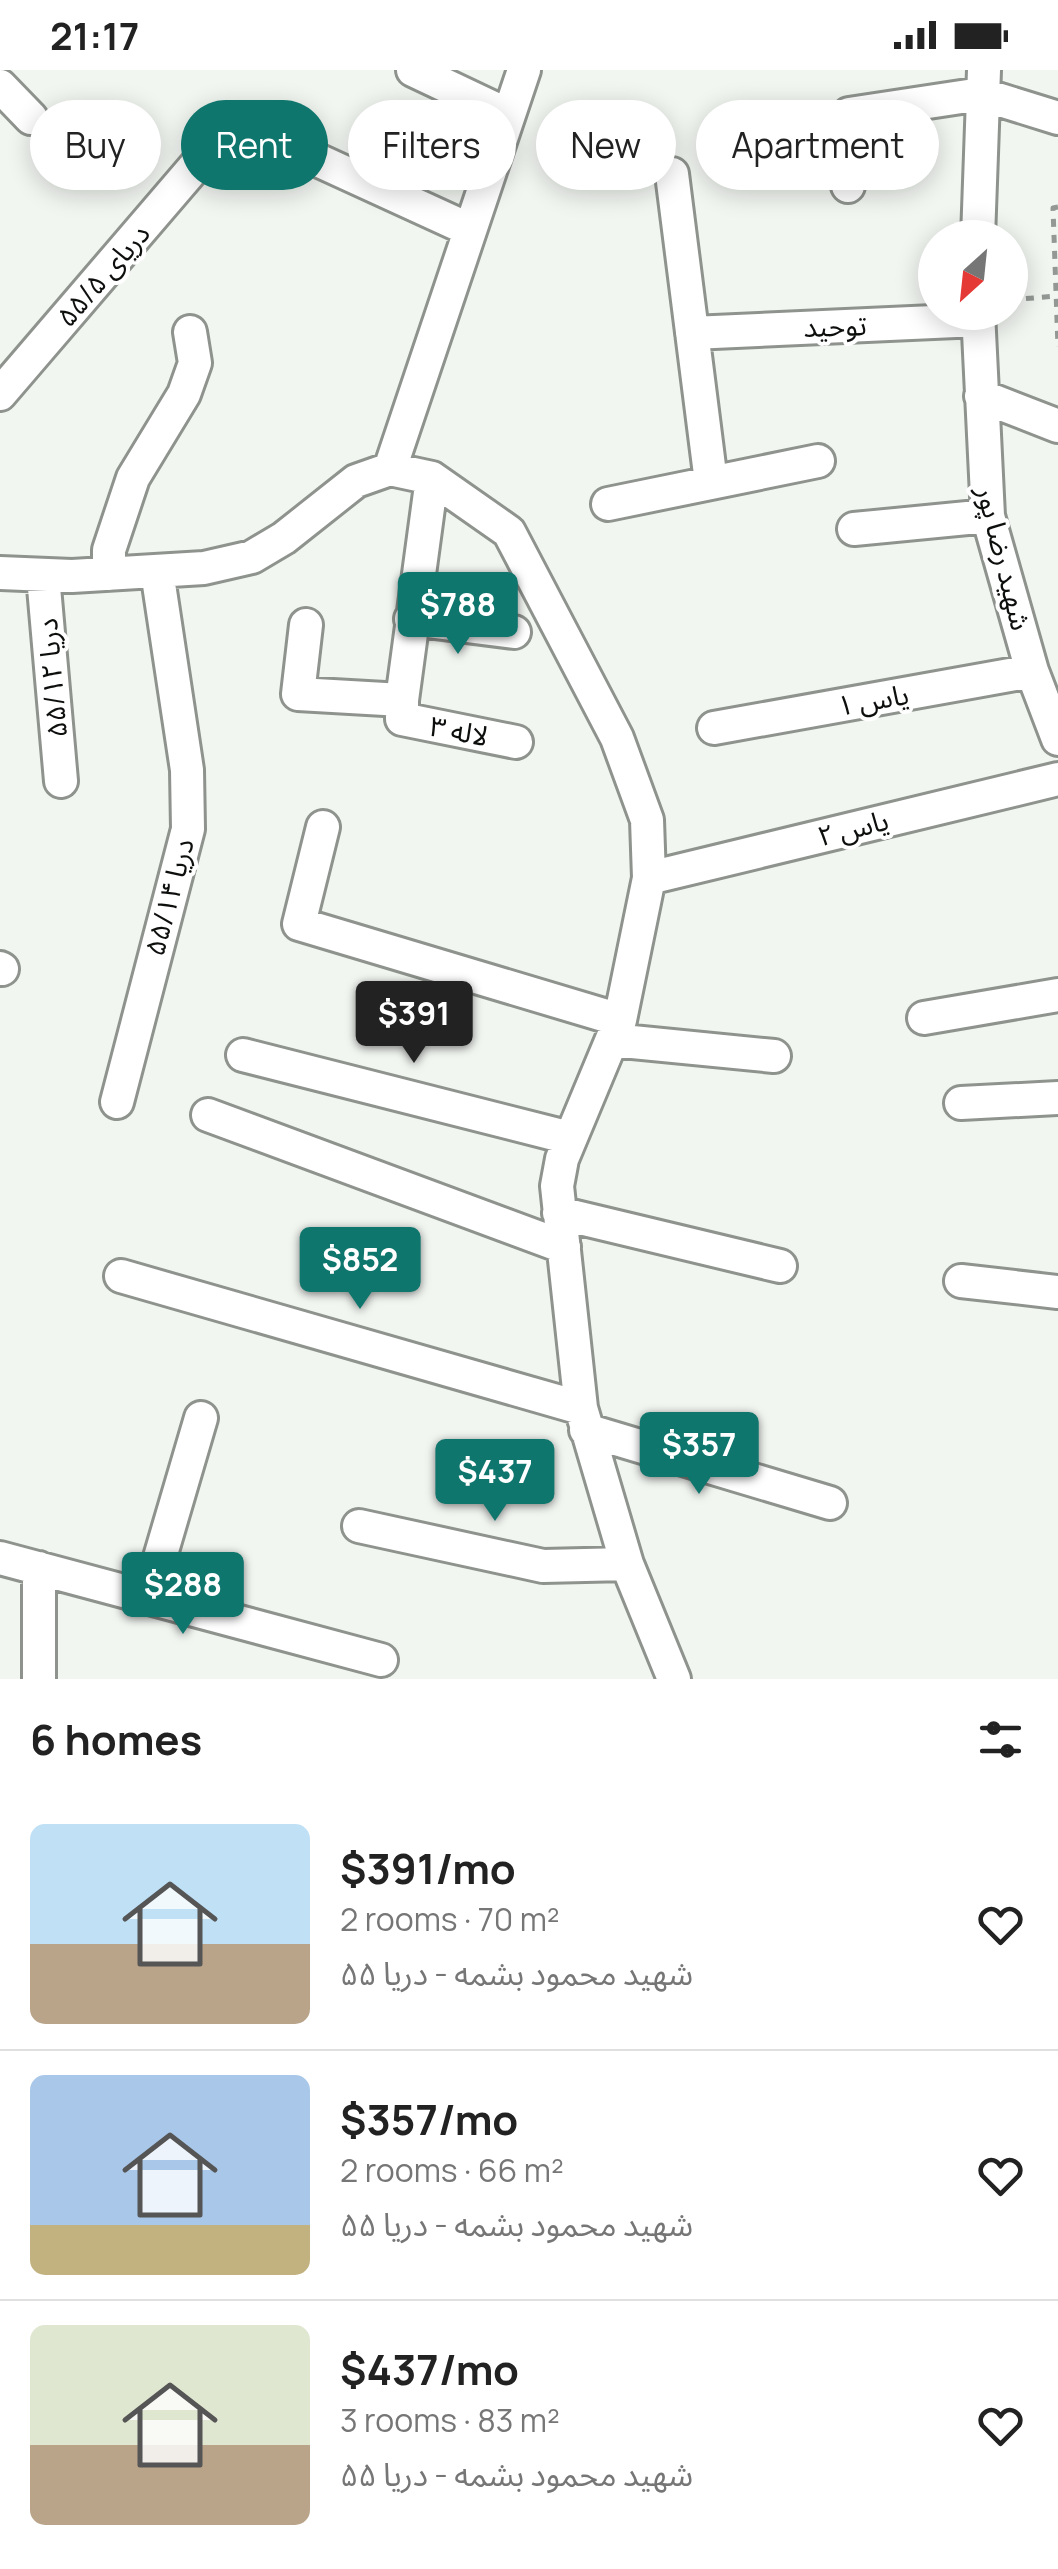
<!DOCTYPE html>
<html lang="en">
<head>
<meta charset="utf-8">
<style>
  body { margin:0; font-family:Manrope,"Noto Sans Arabic",sans-serif; background:#f2f2f2; color:#222; height:100vh; display:flex; flex-direction:column; font-size:38px; white-space:nowrap }
  * { box-sizing:border-box; margin:0 }
  p { font-size:32px; color:#767676 }
  .icon { flex:none; width:55px; height:55px; fill:none; stroke:currentColor; stroke-width:2; stroke-linecap:round; stroke-linejoin:round }
  .map { position:relative; height:1609px; overflow:hidden }
  .sheet { display:flex; flex-direction:column; background:#fff; flex:1 }
  .sheet>* { flex:none }
  .guide { position:absolute; left:30px; top:30px; width:1000px; height:90px; display:flex; gap:20px }
  .needle { width:65px; rotate:207deg }
  .controls { position:absolute; left:918px; top:150px; display:grid; gap:20px }
  .controls a { display:grid; place-items:center; width:110px; height:110px; border-radius:50%; background:#fff; box-shadow:0 5px 25px #0003; font-size:50px }
  .price { position:absolute; translate:-50% -85px; padding:0 22px; border-radius:10px; background:#0f766e; color:#fff; font-size:32px; line-height:65px; filter:drop-shadow(0 2px 5px #0008) }
  .price::after { content:''; position:absolute; left:50%; top:60px; width:30px; height:22px; margin-left:-15px; background:inherit; clip-path:polygon(0 0,100% 0,50% 100%) }
  .price.on { background:#222; color:#fff }
  ul { padding:0; list-style:none }
  li { display:flex; align-items:center; gap:30px; height:250px; padding:0 30px }
  li+li { border-top:2px solid #e0e0e0 }
  li span { display:grid; place-items:center; flex:none; width:280px; height:200px; border-radius:15px; color:#555 }
  li>.icon { margin-inline-start:auto }
  span .icon { width:120px; height:120px; fill:#fffc; stroke-width:1 }
  li b { font-size:42px }
  h2 { display:flex; justify-content:space-between; align-items:center; height:120px; padding:0 30px; font-size:42px }
  .pill { padding:0 35px; border-radius:45px; background:#fff; box-shadow:0 5px 25px #0003; font-size:35px; line-height:90px }
  .pill.on { background:#0f766e; color:#fff }
  .status { display:flex; justify-content:space-between; align-items:center; height:70px; padding:0 50px; background:#fff; direction:ltr }
  .status svg { height:28px; fill:currentColor }
  .map>svg:first-child { display:block }
  .lines { fill:none; stroke-linecap:round; stroke-linejoin:round }
  .minor-casing { stroke:#8f938e; stroke-width:38 }
  .path { stroke:#949894; stroke-width:5; stroke-dasharray:8 8; stroke-linecap:butt }
  .minor { stroke:#fff; stroke-width:32 }
  .labels { text-anchor:middle; stroke-width:8; stroke-linejoin:round; paint-order:stroke }
  .street-label { font-size:28px; fill:#0d0f0d; stroke:#fff }
</style>
</head>
<body>
<div class="status"><b>21:17</b><svg viewBox="0 0 49 12"><path d="M0 12V9h3v3zM5 12V6h3v6zM10 12V3h3v9zM15 12V0h3v12zM26 1h20v11H26zM47 4h2v5h-2z"/></svg></div>
<div class="map">
<svg width="1058" height="1609" viewBox="0 0 1058 1609">
  <rect width="100%" height="100%" fill="#f2f6f1"/>
  <g class="lines">
    <defs>
      <path id="minor" d="M413 0 508 45
        M0 16 31 48
        M672 104 711 412
        M848 116 849 44 981 24 1058 48
        M978 168 984 0
        M978 242 988 446 1032 601 1058 669
        M692 263 978 250
        M0 324 228 58 239 54 468 159
        M981 326 1058 356
        M390 399 524 0
        M608 434 818 391
        M854 459 988 446
        M0 503 72 506 204 498 252 487 284 468 356 411 390 399 432 408 509 462 617 668 647 750 649 808 620 950 562 1089 557 1116 581 1338 627 1494 674 1609
        M109 504V480L133 408 184 324 195 293 190 262
        M43 506 61 711
        M411 549 514 562
        M306 555 298 624 402 630V649L516 672
        M402 630 432 408
        M714 658 1032 601
        M323 757 299 854 620 950
        M649 808 1058 709
        M0 898 2 899
        M924 948 1058 925
        M612 970 774 986
        M243 985 570 1068
        M117 1032 188 759 187 700 157 501
        M961 1033 1058 1028
        M208 1045 564 1177
        M559 1143 780 1196
        M121 1206 581 1338
        M961 1211 1058 1222
        M586 1360 830 1433
        M359 1456 543 1496 627 1494
        M0 1488 381 1590
        M39 1498V1609
        M149 1525 201 1348"/>
    </defs>
    <use href="#minor" class="minor-casing"/>
    <path class="path" d="M1058 137 1053 138 1058 277
      M1010 230 1056 226"/>
    <use href="#minor" class="minor"/>
  </g>
  <g class="labels">
    <g class="street-label">
      <text transform="translate(103 205) rotate(-49)" y="10">دریای ۵۵/۵</text>
      <text transform="translate(835 256) rotate(-2)" y="10">توحید</text>
      <text transform="translate(1004 488) rotate(76)" y="10">شهید رضا پور</text>
      <text transform="translate(52 608) rotate(-95)" y="10">دریا ۵۵/۱۲</text>
      <text transform="translate(873 630) rotate(-10)" y="10">یاس ۱</text>
      <text transform="translate(459 661) rotate(11)" y="10">لاله ۳</text>
      <text transform="translate(853 758) rotate(-14)" y="10">یاس ۲</text>
      <text transform="translate(169 827) rotate(-75)" y="10">دریا ۵۵/۱۴</text>
    </g>
  </g>
</svg>
<div class="controls">
<a><svg class="needle" viewBox="-14 -14 28 28"><path d="M0-13l5 13h-10z" fill="#e53935"/><path d="M0 13l5-13h-10z" fill="#767676"/></svg></a>
</div>
<b class="price" style="left:458px;top:587px">$788</b>
<b class="price on" style="left:414px;top:996px">$391</b>
<b class="price" style="left:360px;top:1242px">$852</b>
<b class="price" style="left:699px;top:1427px">$357</b>
<b class="price" style="left:495px;top:1454px">$437</b>
<b class="price" style="left:183px;top:1567px">$288</b>
<div class="guide">
<a class="pill">Buy</a>
<a class="pill on">Rent</a>
<a class="pill">Filters</a>
<a class="pill">New</a>
<a class="pill">Apartment</a>
</div>
</div>
<section class="sheet">
<h2>6 homes<svg class="icon" aria-label="filters" viewBox="0 0 24 24"><path d="M4 7h16M4 17h16"/><circle cx="9" cy="7" r="2"/><circle cx="15" cy="17" r="2"/></svg></h2>
<ul>
<li><span style="background:linear-gradient(#bfe0f5 60%,#b9a48a 0)"><svg class="icon" aria-label="home" viewBox="0 0 24 24"><path d="M3 11l9-7 9 7M6 9v11h12V9"/></svg></span><div><b>$391/mo</b><p>2 rooms · 70 m²</p><p>شهید محمود بشمه - دریا ۵۵</p></div><svg class="icon" aria-label="heart" viewBox="0 0 24 24"><path d="M12 20l-8-8c-3-5 5-10 8-4 3-6 11-1 8 4z"/></svg></li>
<li><span style="background:linear-gradient(#a9c7e8 75%,#c2b280 0)"><svg class="icon" aria-label="home" viewBox="0 0 24 24"><path d="M3 11l9-7 9 7M6 9v11h12V9"/></svg></span><div><b>$357/mo</b><p>2 rooms · 66 m²</p><p>شهید محمود بشمه - دریا ۵۵</p></div><svg class="icon" aria-label="heart" viewBox="0 0 24 24"><path d="M12 20l-8-8c-3-5 5-10 8-4 3-6 11-1 8 4z"/></svg></li>
<li><span style="background:linear-gradient(#dfe7d0 60%,#b9a48a 0)"><svg class="icon" aria-label="home" viewBox="0 0 24 24"><path d="M3 11l9-7 9 7M6 9v11h12V9"/></svg></span><div><b>$437/mo</b><p>3 rooms · 83 m²</p><p>شهید محمود بشمه - دریا ۵۵</p></div><svg class="icon" aria-label="heart" viewBox="0 0 24 24"><path d="M12 20l-8-8c-3-5 5-10 8-4 3-6 11-1 8 4z"/></svg></li>
</ul>
</section>
</body>
</html>
